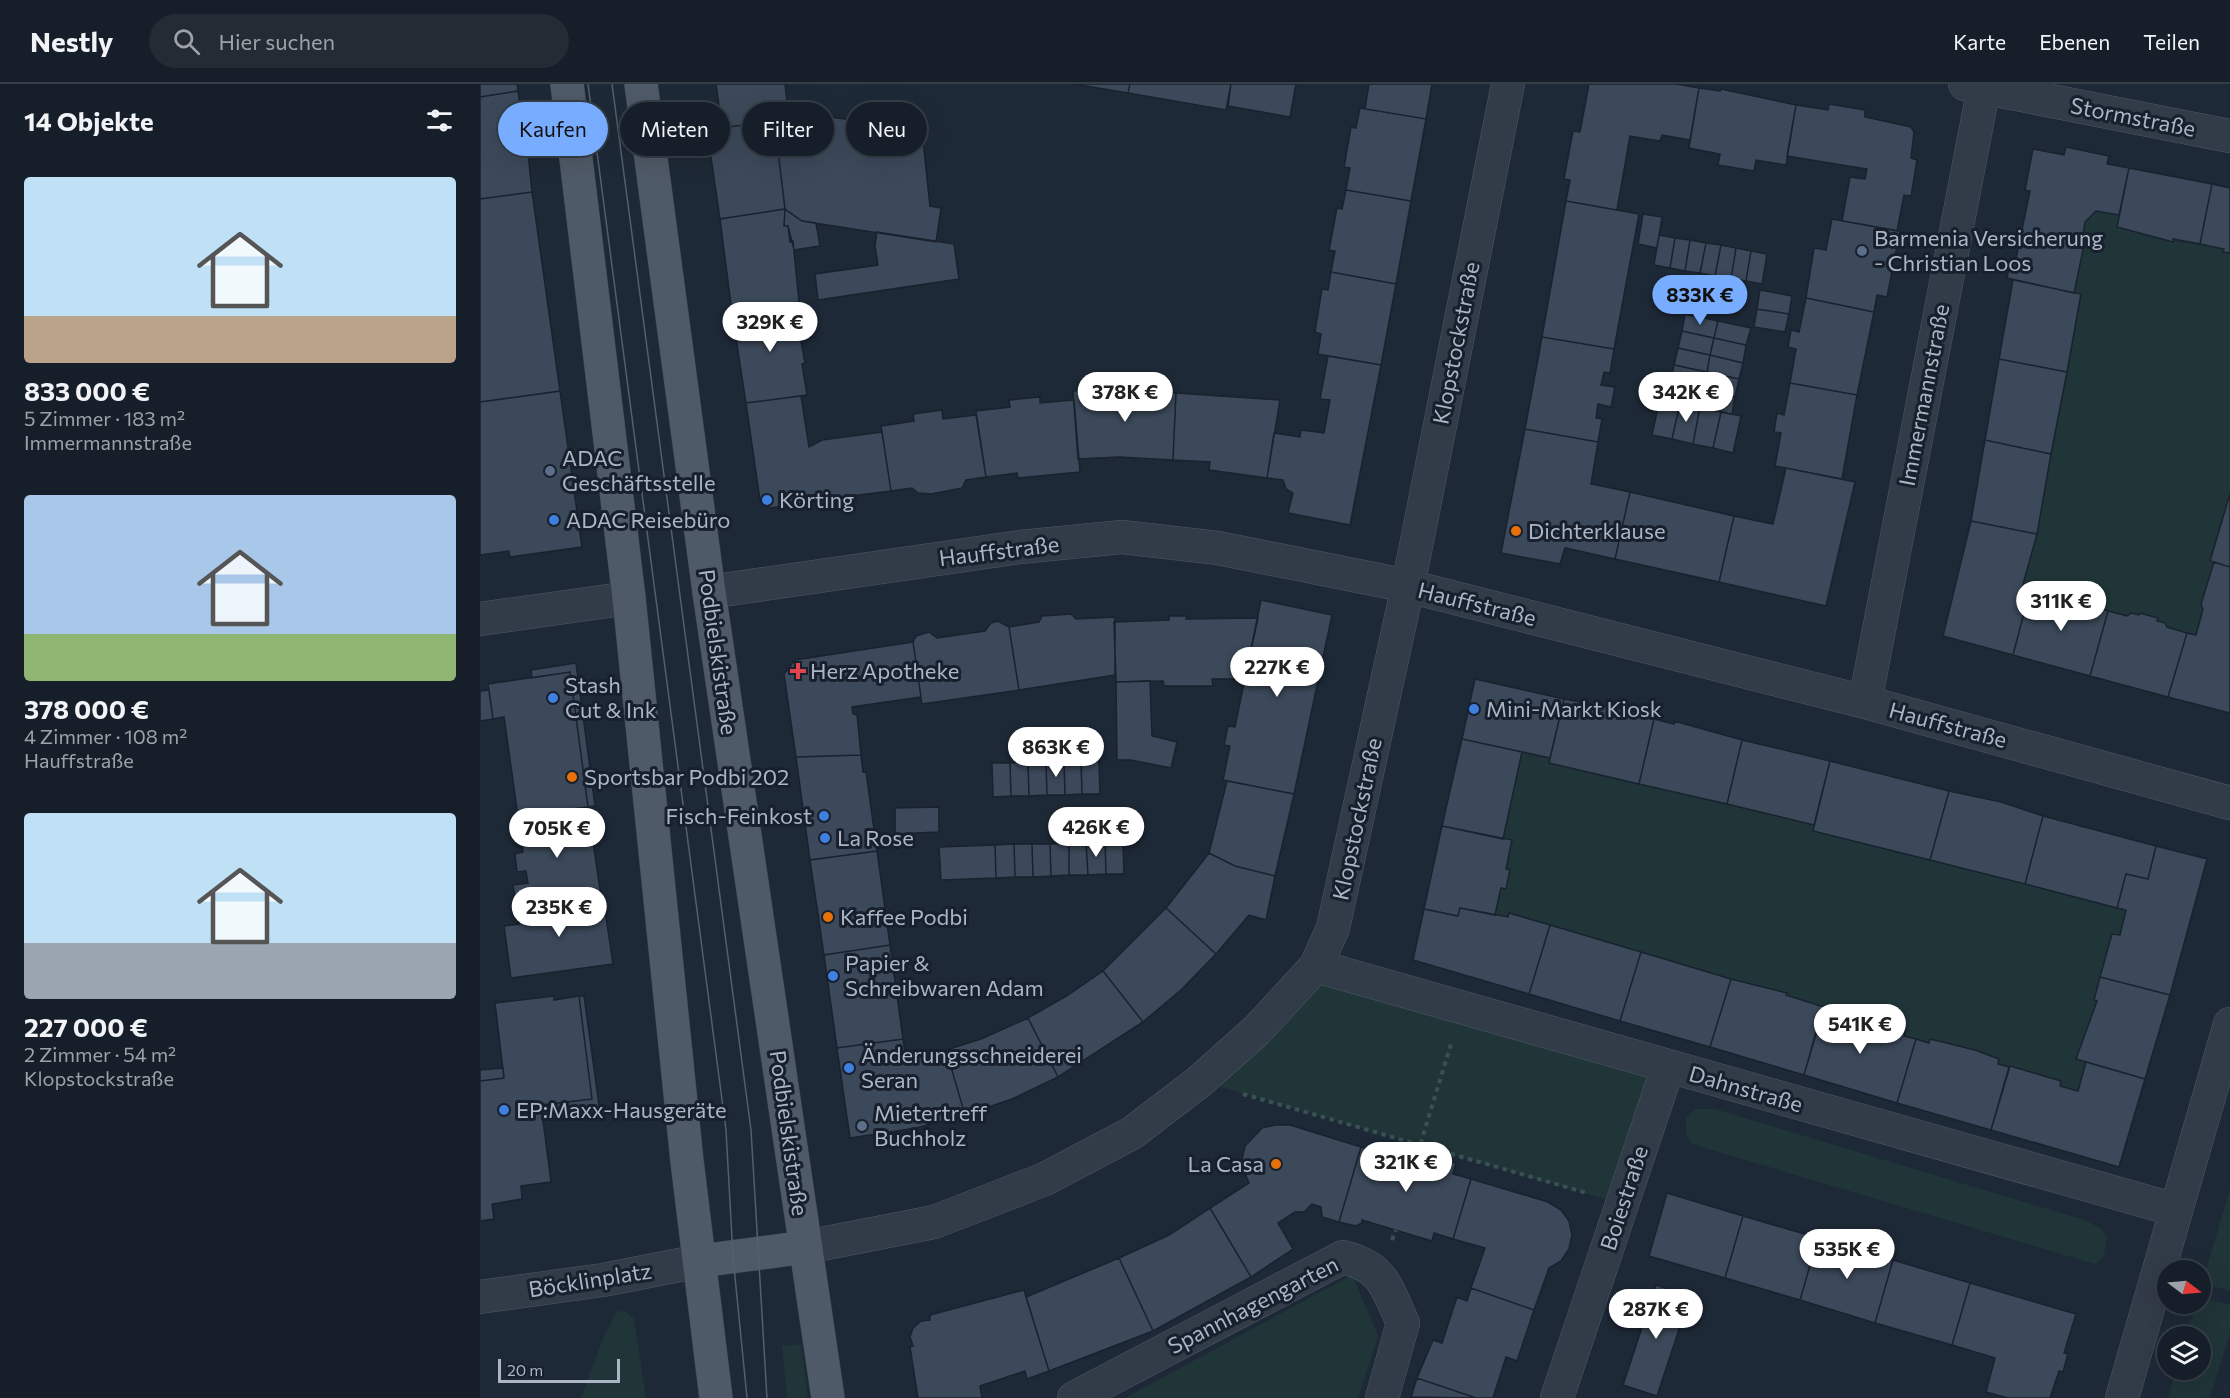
<!DOCTYPE html>
<html lang="de">
<head>
<meta charset="utf-8">
<style>
  body { margin:0; font-family:Commissioner,sans-serif; background:#232c35; color:#f1f3f6; height:100vh; display:flex; flex-direction:column; font-size:22px; white-space:nowrap }
  * { box-sizing:border-box; margin:0 }
  p { font-size:20px; color:#9ea2a8 }
  .icon { flex:none; width:33px; height:33px; fill:none; stroke:currentColor; stroke-width:2; stroke-linecap:round; stroke-linejoin:round }
  .map { position:relative; flex:1; overflow:hidden }
  .panel { display:flex; flex-direction:column; background:#161f29; width:480px }
  .panel>* { flex:none }
  .guide { position:absolute; left:18px; top:18px; width:570px; height:54px; display:flex; gap:12px }
  .needle { width:39px; rotate:106deg }
  .buttons { position:absolute; left:1677px; top:1176px; display:grid; gap:12px }
  .buttons a { display:grid; place-items:center; width:54px; height:54px; border-radius:50%; background:#161f29; box-shadow:0 6px 24px #0002,0 0 0 2px #353d46; font-size:30px }
  .scale { position:absolute; left:18px; bottom:15px; width:122px; box-sizing:border-box; padding-left:6px; border:3px solid #abb5c5; border-top:0; font-size:16px; line-height:21px; white-space:nowrap; color:#abb5c5; -webkit-text-stroke:4px #17202c; paint-order:stroke }
  .price { position:absolute; translate:-50% -51px; padding:0 14px; border-radius:21px; background:#fff; color:#222; font-size:20px; line-height:39px; filter:drop-shadow(0 2px 3px #0008) }
  .price::after { content:''; position:absolute; left:50%; top:36px; width:18px; height:14px; margin-left:-9px; background:inherit; clip-path:polygon(0 0,100% 0,50% 100%) }
  .price.on { background:#78acfe; color:#111 }
  ul { padding:0; list-style:none }
  li { display:grid; align-content:center; gap:12px; height:318px; padding:0 24px }
  li span { display:grid; place-items:center; height:186px; border-radius:6px; color:#555 }
  li>.icon { margin-inline-start:auto }
  span .icon { width:108px; height:108px; fill:#fffc; stroke-width:1 }
  li b { font-size:26px }
  h2 { display:flex; justify-content:space-between; align-items:center; height:72px; padding:0 24px; font-size:26px }
  .chip { padding:0 21px; border-radius:27px; background:#161f29; box-shadow:0 6px 24px #0002,0 0 0 2px #353d46; font-size:21px; line-height:54px }
  .chip.on { background:#78acfe; color:#111 }
  header { display:flex; align-items:center; gap:36px; box-sizing:border-box; height:84px; padding:0 30px; background:#161f29; border-bottom:2px solid #353d46 }
  header strong { font-size:28px }
  nav { display:flex; gap:33px; margin-inline-start:auto; font-size:21px }
  .search { width:420px; height:54px; background:#232c35; display:flex; align-items:center; gap:15px; box-sizing:border-box; padding:0 21px; border-radius:33px; color:#9ea2a8; font-size:22px }
  main { display:flex; flex:1; min-height:0 }
  .map>svg:first-child { display:block }
  .green { fill:#203538 }
  .building { fill:#3c495a; stroke:#19222e; stroke-width:1.5 }
  .lines { fill:none; stroke-linecap:round; stroke-linejoin:round }
  .minor-casing { stroke:#4f5866; stroke-width:34 }
  .major-casing { stroke:#3b4451; stroke-width:34 }
  .path { stroke:#3a5153; stroke-width:4; stroke-dasharray:4.5 4.5; stroke-linecap:butt }
  .minor { stroke:#323b48; stroke-width:33 }
  .major { stroke:#4f5a68; stroke-width:33 }
  .tram { stroke:#535f6f; stroke-width:1.5 }
  .service-dot { fill:#5c6f8a; stroke:#17202c; stroke-width:2 }
  .shop-dot { fill:#3f7fe0; stroke:#17202c; stroke-width:2 }
  .food-dot { fill:#e8710a; stroke:#17202c; stroke-width:2 }
  .health-dot { fill:#e0444e; stroke:#17202c; stroke-width:2 }
  .labels { text-anchor:middle; stroke-width:6; stroke-linejoin:round; paint-order:stroke }
  .street-label { font-size:22px; fill:#abb5c5; stroke:#17202c }
  .poi-label { font-size:22px; fill:#abb5c5; stroke:#17202c; text-anchor:start }
</style>
</head>
<body>
<header>
<strong>Nestly</strong>
<div class="search"><svg class="icon" aria-label="search" viewBox="0 0 24 24"><circle cx="10" cy="10" r="6"/><path d="M15 15l6 6"/></svg>Hier suchen</div>
<nav><a>Karte</a><a>Ebenen</a><a>Teilen</a></nav>
</header>
<main>
<section class="panel">
<h2>14 Objekte<svg class="icon" aria-label="filters" viewBox="0 0 24 24"><path d="M4 7h16M4 17h16"/><circle cx="9" cy="7" r="2"/><circle cx="15" cy="17" r="2"/></svg></h2>
<ul>
<li><span style="background:linear-gradient(#bfe0f5 75%,#b9a48a 0)"><svg class="icon" aria-label="home" viewBox="0 0 24 24"><path d="M3 11l9-7 9 7M6 9v11h12V9"/></svg></span><div><b>833 000 €</b><p>5 Zimmer · 183 m²</p><p>Immermannstraße</p></div></li>
<li><span style="background:linear-gradient(#a9c7e8 75%,#8fb573 0)"><svg class="icon" aria-label="home" viewBox="0 0 24 24"><path d="M3 11l9-7 9 7M6 9v11h12V9"/></svg></span><div><b>378 000 €</b><p>4 Zimmer · 108 m²</p><p>Hauffstraße</p></div></li>
<li><span style="background:linear-gradient(#bfe0f5 70%,#9aa5b1 0)"><svg class="icon" aria-label="home" viewBox="0 0 24 24"><path d="M3 11l9-7 9 7M6 9v11h12V9"/></svg></span><div><b>227 000 €</b><p>2 Zimmer · 54 m²</p><p>Klopstockstraße</p></div></li>
</ul>
</section>
<div class="map">
<svg width="1750" height="1314" viewBox="0 0 1750 1314">
  <rect width="100%" height="100%" fill="#1e2937"/>
  <path class="green" d="M1616 127 1639 131 1637 143 1660 148V151L1744 165V168L1750 169V410L1716 551 1687 543 1685 539 1677 537 1678 534 1660 529 1659 531C1645 533 1626 529 1613 522 1600 516 1583 502 1568 511L1542 504 1557 450 1601 211 1594 209 1606 152 1603 151 1605 138Z
    M1042 668 1070 674 1069 679 1334 741 1333 747 1646 826 1640 851 1632 850 1614 916 1617 917 1596 975 1606 978 1598 1007 1580 1002 1581 997 1518 980 1494 966 1450 955 1449 959 1424 952 1425 947 1399 939 1400 937 1358 927 1356 931 1342 927 1343 923 1306 911V909L1289 904 1288 906 1029 829 1028 833 1015 831 1021 804 1026 805 1030 787 1026 785 1032 757 1023 755Z
    M836 882 1188 983 1142 1120 720 997Z
    M1215 1025H1235L1604 1136 1622 1145 1627 1154 1624 1172 1616 1180 1601 1176 1212 1060 1206 1049V1035Z
    M1750 1105V1207L1722 1199Z
    M872 1191 898 1252 878 1314H645Z
    M1721 1213 1750 1221V1248L1730 1314H1688L1696 1286H1720V1252H1706L1716 1220H1720Z
    M137 1227 146 1228 154 1235 166 1314H101L123 1254Z
    M321 1260 328 1314H307L302 1262Z"/>
  <path class="building" d="M0 0H37L38 7 0 13Z
    M236 0H305L309 35 242 44Z
    M594 0H650L648 9Z
    M650 0H751L746 26 648 9Z
    M751 0H816L810 33 748 22Z
    M889 0H952L946 35 885 25Z
    M1109 0H1196L1219 4 1210 56 1182 51 1180 57 1150 52 1137 126 1086 117 1090 96 1084 95 1093 47 1100 48Z
    M1219 4 1240 7 1241 5 1316 21 1306 81 1276 76 1274 87 1238 81 1240 70 1209 64Z
    M38 7 44 48H46L52 108 0 115V13Z
    M1349 20 1385 26V33L1431 43 1434 48 1431 74 1437 76 1431 112 1424 111 1417 147 1362 137 1370 93 1385 95 1387 85 1307 72 1316 21 1348 26Z
    M880 24 946 35 931 117 866 106 870 84 864 83 871 43 876 44Z
    M338 31 442 47 450 122 461 124 456 158 322 137 305 125 298 67 324 64 321 43 310 45 309 35Z
    M309 35 310 45 321 43 324 64 298 67 305 125 240 135 227 46Z
    M1586 63 1629 72 1627 80 1649 84 1639 131 1616 127 1605 138 1603 151 1606 152 1594 209 1527 194 1531 175H1536L1550 107 1545 106 1553 65 1584 71Z
    M1649 84 1732 100 1720 160 1693 155V158L1637 143Z
    M1732 100 1750 104V169L1743 168 1744 165 1720 160Z
    M866 106 931 117 916 200 851 188 855 167 849 166 857 124 862 125Z
    M52 108 80 307 0 318V115Z
    M1086 117 1159 130 1134 265 1062 253Z
    M305 125 322 137 336 139 340 162 314 166 308 142H304Z
    M305 125 304 142H308L310 158 313 157 319 218 252 228 240 135Z
    M1163 130 1182 133 1177 164 1158 160Z
    M1352 135 1420 147 1407 213 1397 211 1394 228 1326 214 1334 164 1346 166Z
    M397 148 474 160 479 195 338 216 335 190 398 181 395 162Z
    M1179 151 1195 154 1190 184 1174 181Z
    M1195 154 1210 156 1205 187 1190 184Z
    M1210 156 1226 159 1220 189 1205 187Z
    M1226 159 1241 161 1235 192 1220 189Z
    M1241 161 1256 164 1251 195 1235 192Z
    M1256 164 1271 167 1266 197 1251 195Z
    M1271 167 1287 170 1282 200 1266 197Z
    M851 188 916 200 901 281 838 270 841 250 835 248 842 205 848 206Z
    M1533 196 1601 210 1587 288 1519 275Z
    M1280 206 1312 212 1309 230 1277 225Z
    M1326 214 1394 228 1377 311 1310 299 1316 265 1308 263 1311 246 1319 248Z
    M314 219 325 279 322 280 327 311 266 319 252 228Z
    M1277 225 1309 230 1305 248 1274 243Z
    M1205 230 1238 237 1234 254 1202 247Z
    M1238 237 1271 244 1266 261 1234 254Z
    M1202 247 1234 254 1230 271 1198 264Z
    M1062 253 1134 265 1130 289 1124 288 1121 301 1135 303 1131 323 1118 320 1116 334 1122 335 1118 358 1045 345Z
    M1234 254 1266 261 1263 279 1230 271Z
    M1198 264 1230 271 1227 288 1194 281Z
    M1230 271 1263 279 1259 295 1227 288Z
    M848 272 901 281 870 441 808 429 813 409 806 405 803 396 787 394 794 349 820 353 821 346 844 349 850 316 840 315Z
    M1519 275 1587 288 1571 370 1505 356Z
    M1194 281 1227 288 1223 305 1190 298Z
    M1227 288 1259 295 1255 313 1223 305Z
    M628 297 661 298 662 307 696 309 693 376 639 373 598 375 593 307H628Z
    M1190 298 1223 305 1219 323 1186 315Z
    M1310 299 1377 311 1362 395 1295 382 1301 349 1294 348 1297 329 1304 331Z
    M1223 305 1255 313 1252 330 1219 323Z
    M80 307 102 463 30 473 29 467 0 471V318Z
    M696 309 800 316 787 394 729 386 730 378 693 376Z
    M321 312 329 363 342 356 402 348 411 407 364 413 365 421 339 425 338 417 290 424 280 416 266 319Z
    M560 313V319L594 316 600 388 538 394 537 389 506 393 496 327 530 323 529 316Z
    M1180 314 1200 319 1192 355 1172 351Z
    M1200 319 1220 323 1213 360 1192 355Z
    M1220 323 1241 328 1233 364 1213 360Z
    M462 326 463 335 496 331 506 393 486 396 482 404 451 410 438 409 432 404 411 407 401 342 434 337 433 330Z
    M1241 328 1261 332 1253 369 1233 364Z
    M1045 345 1118 358 1111 400 1150 408 1135 475 1085 464 1080 480 1021 469Z
    M1505 356 1571 370 1557 450 1491 437Z
    M1306 384 1375 398 1346 522 1239 498 1254 432 1293 440Z
    M1150 408 1254 432 1239 498 1135 475Z
    M1750 410V483L1730 477Z
    M1491 437 1557 450 1542 504 1550 506 1533 571 1463 552Z
    M1734 478 1750 483V629L1688 613 1707 549 1716 551 1723 525 1721 520Z
    M1550 506 1568 511 1582 508 1628 527 1610 592 1533 571Z
    M781 516 852 531 814 710 743 696 750 662 744 661 748 642 755 643Z
    M1628 527 1647 532 1651 529 1659 531 1660 529 1678 534 1677 537 1685 539 1687 543 1707 549 1688 613 1610 592Z
    M591 530 596 535 635 533V591L539 606 529 543 559 538 562 532Z
    M689 532H707L706 535 778 534 765 595H732L733 602H684L683 597 636 598 634 538 689 536Z
    M518 537 529 543 539 606 442 620 433 558 436 552 449 548 457 554 505 547 511 539Z
    M433 558 441 613 372 623 373 630 377 631 381 671 316 673 304 590 315 576Z
    M96 579 115 722 108 723 90 588 52 594 51 586Z
    M90 588 108 723 38 732 24 633 13 635 8 600Z
    M995 595 1084 615 1070 674 982 655Z
    M670 597 672 652 697 658 691 684 651 676H637L636 598Z
    M9 606 13 635 0 637V607Z
    M1084 615 1155 628 1154 631 1174 635 1159 700 1069 679Z
    M1174 635 1194 640V637L1262 656 1247 720 1159 700Z
    M982 655 1042 668 1023 755 962 742Z
    M1262 656 1350 677 1334 741 1247 720Z
    M381 671 383 688H386L397 767 330 776 316 673Z
    M584 677 585 711H567L566 678Z
    M584 677H601L602 710 585 711Z
    M601 677H619L620 710H602Z
    M1350 677 1469 707 1450 776 1333 747Z
    M548 678 549 712H531L530 679Z
    M548 678H566L567 711 549 712Z
    M512 679H530L531 712 513 713Z
    M747 697 814 710 795 792 755 782 729 769Z
    M1469 707 1521 718 1563 732 1545 800 1450 776Z
    M108 723 121 813 37 825 33 801 48 799 46 787 37 788 35 770 43 768 38 732Z
    M459 723V748L415 750V724Z
    M1563 732 1676 762 1668 795 1646 790 1637 824 1545 800Z
    M962 742 1032 756 1026 785 1030 786 1026 805 1021 804 1015 831 980 824 978 832 944 825Z
    M643 757 644 790H626L625 758Z
    M606 758 608 791H589V759Z
    M606 758H625L626 790 608 791Z
    M589 759V791L571 792 570 760Z
    M534 760 535 793 516 794 515 761Z
    M534 760H552L553 793H535Z
    M552 760H570L571 792 553 793Z
    M515 761 516 794 461 796 459 763Z
    M1676 762 1727 775 1690 911 1620 893 1632 850 1640 851 1646 826 1637 824 1646 790 1668 795Z
    M397 767 410 861 344 871 330 776Z
    M729 769 755 782 795 792 786 836 769 831 736 870 686 824Z
    M123 813 133 880 31 894 24 842 39 840 37 825Z
    M686 824 736 870 701 906 663 938 623 887Z
    M980 824 1028 833 1029 829 1070 841 1049 910 933 876 944 825 978 832Z
    M1070 841 1161 868 1140 937 1049 910Z
    M410 861 423 955 357 964 344 871Z
    M1161 868 1251 895 1230 963 1140 937Z
    M623 887 663 938 578 993 548 934 588 911Z
    M1620 893 1690 911 1665 995 1596 975 1617 917 1614 916Z
    M1251 895 1307 909 1306 911 1344 923 1324 991 1230 963Z
    M74 912V916L99 912 112 1015 61 1021 71 1098 41 1102 42 1115 12 1120 14 1135 0 1137V997L24 994 15 919Z
    M99 912H104L120 1028 62 1036 61 1021 112 1015Z
    M1342 927 1356 931 1358 927 1400 937 1399 939 1425 947 1424 952 1436 955 1417 1019 1324 991Z
    M548 934 578 993 532 1015 485 1031 466 966 501 955Z
    M423 955 426 976 466 966 485 1031 436 1044 370 1054 357 964Z
    M1436 955 1449 959 1450 955 1495 966 1519 975 1518 980 1529 983 1511 1046 1417 1019Z
    M1606 978 1665 995 1639 1083 1511 1046 1530 982 1581 997 1580 1002 1598 1007Z
    M23 984 24 994 0 997V986Z
    M795 1041H810L881 1063 859 1138 842 1133 841 1123 832 1120 824 1128H815L798 1139 813 1165 771 1193 730 1124 769 1099 764 1087 762 1075 765 1062 782 1044Z
    M903 1058 976 1079 973 1090 991 1095 973 1155 954 1149 952 1157 882 1136V1139L876 1142 859 1138 881 1063 900 1068Z
    M991 1095 1068 1118 1081 1126 1089 1137 1092 1151 1089 1165 1081 1177 1069 1184 1054 1226 991 1204 1005 1164 973 1155Z
    M1187 1109 1263 1132 1245 1194 1169 1172Z
    M730 1124 771 1193 673 1247 639 1174 689 1151Z
    M1263 1132 1338 1154 1320 1216 1245 1194Z
    M1338 1154 1413 1176 1395 1239 1320 1216Z
    M639 1174 673 1247 569 1287 546 1213Z
    M1413 1176 1490 1199 1472 1261 1395 1239Z
    M1490 1199 1596 1230 1584 1269 1588 1270 1583 1288 1579 1287 1570 1314H1528L1506 1308 1515 1274 1472 1261Z
    M1176 1201 1210 1212 1177 1312 1143 1301Z
    M991 1204 1054 1226 1037 1277 1026 1273 1013 1314H996L937 1294 953 1256 962 1259 977 1213 987 1217Z
    M544 1206 569 1287 547 1295 545 1287 500 1302 502 1314H438L430 1263 433 1262 430 1253 433 1244 441 1237 450 1236V1231Z
    M937 1294 996 1314 931 1313Z"/>
  <g class="lines">
    <defs>
      <path id="minor" d="M1485 0 1750 52
        M229 508 540 463 642 453 738 464 928 502 1385 618 1750 719
        M0 535 149 514
        M1385 618 1504 3
        M836 882 1696 1126
        M326 1163 454 1138 565 1095 652 1049 720 997 777 946 836 882 853 844 928 502 1028 0
        M0 1213 123 1196 220 1177
        M594 1314 863 1173C905 1184 906 1203 923 1239L902 1314
        M1077 1314 1188 983
        M1642 1314 1750 940"/>
      <path id="major" d="M87 0 149 514 207 1077 236 1314
        M161 0 229 508 348 1314
        M220 1177 326 1163"/>
    </defs>
    <use href="#minor" class="minor-casing"/>
    <use href="#major" class="major-casing"/>
    <path class="path" d="M763 1010 1107 1109
      M938 1068 971 960
      M912 1156 916 1146"/>
    <use href="#minor" class="minor"/>
    <use href="#major" class="major"/>
    <path class="tram" d="M108 0 246 1046 253 1173 267 1314
      M132 0 271 1046 287 1314"/>
  </g>
  <g class="service-dot">
    <circle cx="1382" cy="167" r="6"/>
    <circle cx="70" cy="387" r="6"/>
    <circle cx="382" cy="1042" r="6"/>
  </g>
  <g class="shop-dot">
    <circle cx="287" cy="416" r="6"/>
    <circle cx="74" cy="436" r="6"/>
    <circle cx="73" cy="614" r="6"/>
    <circle cx="994" cy="625" r="6"/>
    <circle cx="344" cy="732" r="6"/>
    <circle cx="345" cy="754" r="6"/>
    <circle cx="353" cy="892" r="6"/>
    <circle cx="369" cy="984" r="6"/>
    <circle cx="24" cy="1026" r="6"/>
  </g>
  <g class="food-dot">
    <circle cx="1036" cy="447" r="6"/>
    <circle cx="92" cy="693" r="6"/>
    <circle cx="348" cy="833" r="6"/>
    <circle cx="796" cy="1080" r="6"/>
  </g>
  <path class="health-dot" d="M315 578h6v6h6v6h-6v6h-6v-6h-6v-6h6z"/>
  <g class="labels">
    <g class="street-label">
      <text transform="translate(1653 33) rotate(11)" y="8">Stormstraße</text>
      <text transform="translate(976 259) rotate(-79)" y="8">Klopstockstraße</text>
      <text transform="translate(1444 311) rotate(-79)" y="8">Immermannstraße</text>
      <text transform="translate(519 467) rotate(-7)" y="8">Hauffstraße</text>
      <text transform="translate(997 520) rotate(14)" y="8">Hauffstraße</text>
      <text transform="translate(238 568) rotate(82)" y="8">Podbielskistraße</text>
      <text transform="translate(1468 641) rotate(15)" y="8">Hauffstraße</text>
      <text transform="translate(877 735) rotate(-78)" y="8">Klopstockstraße</text>
      <text transform="translate(1266 1005) rotate(16)" y="8">Dahnstraße</text>
      <text transform="translate(309 1049) rotate(82)" y="8">Podbielskistraße</text>
      <text transform="translate(1144 1114) rotate(-72)" y="8">Boiestraße</text>
      <text transform="translate(110 1196) rotate(-9)" y="8">Böcklinplatz</text>
      <text transform="translate(773 1221) rotate(-27)" y="8">Spannhagengarten</text>
    </g>
    <g class="poi-label">
      <text x="1394" y="162">Barmenia Versicherung<tspan x="1394" dy="25">- Christian Loos</tspan></text>
      <text x="82" y="382">ADAC<tspan x="82" dy="25">Geschäftsstelle</tspan></text>
      <text x="299" y="424">Körting</text>
      <text x="86" y="444">ADAC Reisebüro</text>
      <text x="1048" y="455">Dichterklause</text>
      <text x="330" y="595">Herz Apotheke</text>
      <text x="85" y="609">Stash<tspan x="85" dy="25">Cut &amp; Ink</tspan></text>
      <text x="1006" y="633">Mini-Markt Kiosk</text>
      <text x="104" y="701">Sportsbar Podbi 202</text>
      <text x="332" y="740" text-anchor="end">Fisch-Feinkost</text>
      <text x="357" y="762">La Rose</text>
      <text x="360" y="841">Kaffee Podbi</text>
      <text x="365" y="887">Papier &amp;<tspan x="365" dy="25">Schreibwaren Adam</tspan></text>
      <text x="381" y="979">Änderungsschneiderei<tspan x="381" dy="25">Seran</tspan></text>
      <text x="36" y="1034">EP:Maxx-Hausgeräte</text>
      <text x="394" y="1037">Mietertreff<tspan x="394" dy="25">Buchholz</tspan></text>
      <text x="784" y="1088" text-anchor="end">La Casa</text>
    </g>
  </g>
</svg>
<div class="buttons">
<a><svg class="needle" viewBox="-14 -14 28 28"><path d="M0-13l5 13h-10z" fill="#e53935"/><path d="M0 13l5-13h-10z" fill="#9ea2a8"/></svg></a>
<a><svg class="icon" aria-label="layers" viewBox="0 0 24 24"><path d="M12 4l9 5-9 5-9-5zM3 14l9 5 9-5"/></svg></a>
</div>
<div class="scale">20 m</div>
<b class="price on" style="left:1220px;top:242px">833K €</b>
<b class="price" style="left:290px;top:269px">329K €</b>
<b class="price" style="left:645px;top:339px">378K €</b>
<b class="price" style="left:1206px;top:339px">342K €</b>
<b class="price" style="left:1581px;top:548px">311K €</b>
<b class="price" style="left:797px;top:614px">227K €</b>
<b class="price" style="left:576px;top:694px">863K €</b>
<b class="price" style="left:616px;top:774px">426K €</b>
<b class="price" style="left:77px;top:775px">705K €</b>
<b class="price" style="left:79px;top:854px">235K €</b>
<b class="price" style="left:1380px;top:971px">541K €</b>
<b class="price" style="left:926px;top:1109px">321K €</b>
<b class="price" style="left:1367px;top:1196px">535K €</b>
<b class="price" style="left:1176px;top:1256px">287K €</b>
<div class="guide">
<a class="chip on">Kaufen</a>
<a class="chip">Mieten</a>
<a class="chip">Filter</a>
<a class="chip">Neu</a>
</div>
</div>
</main>
</body>
</html>
